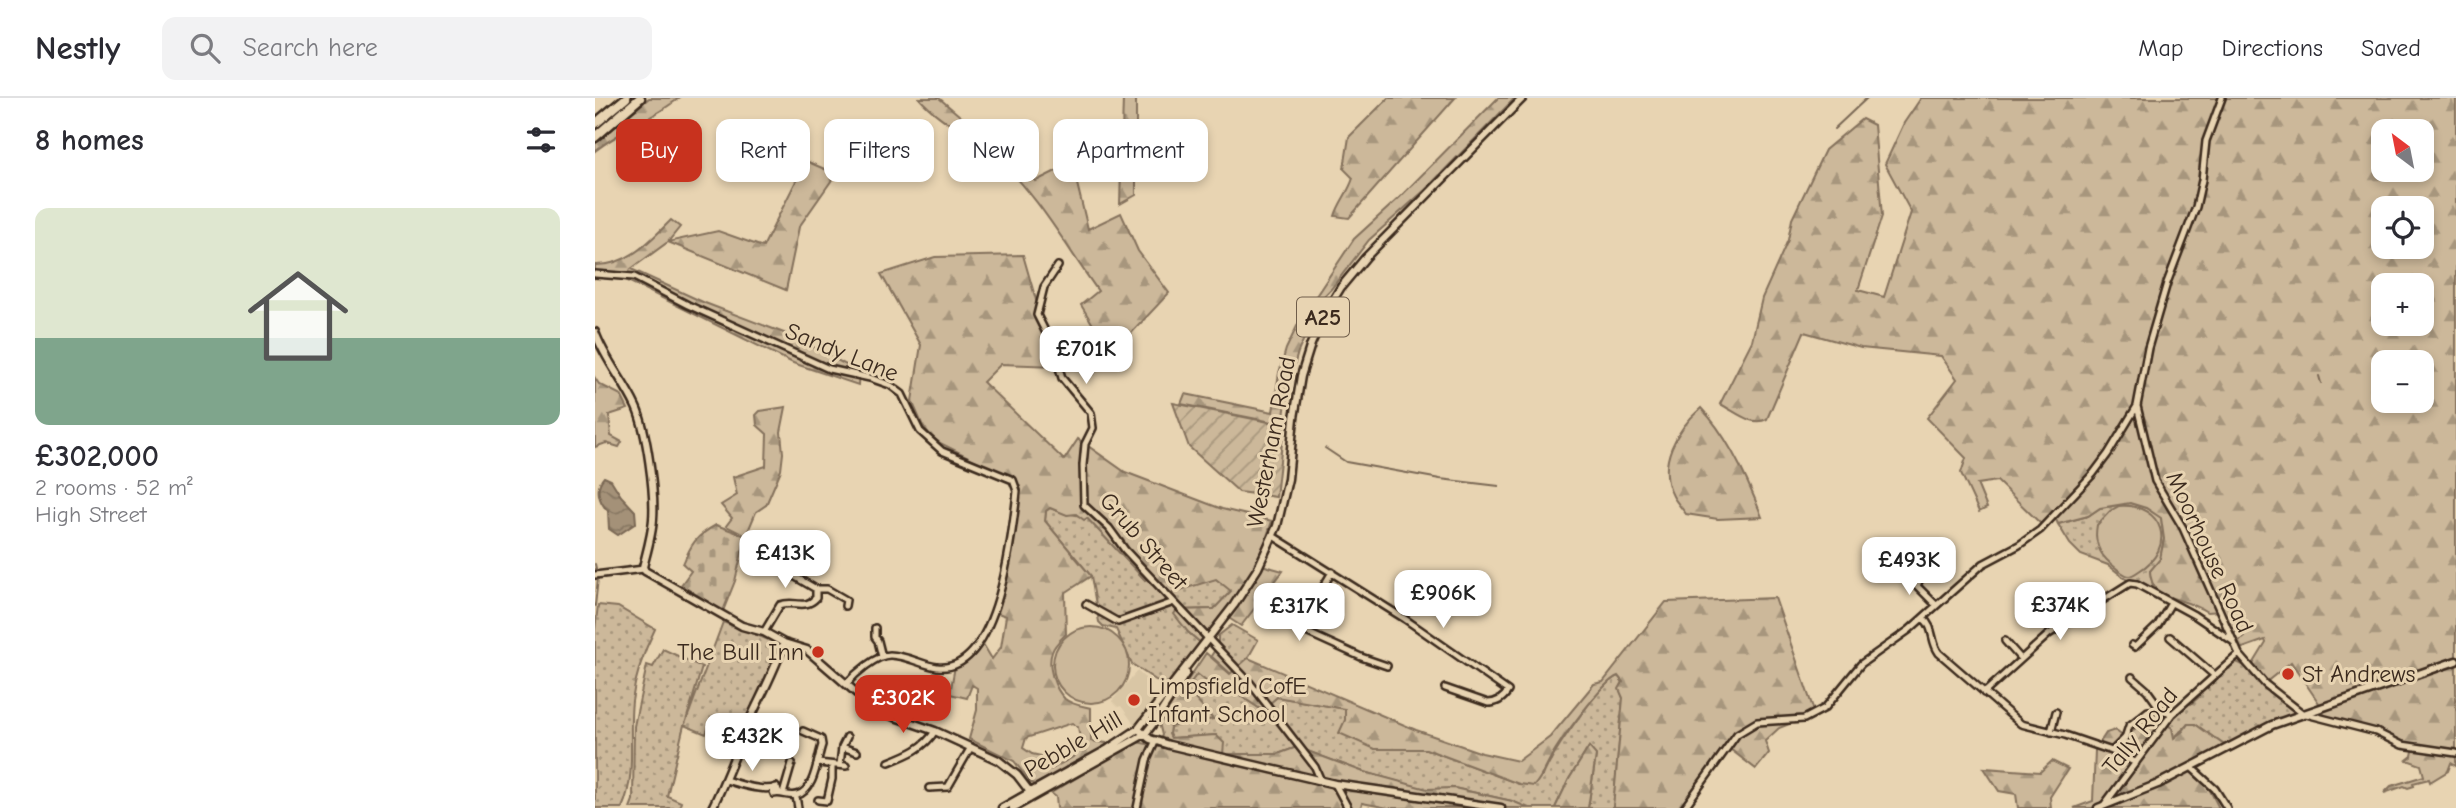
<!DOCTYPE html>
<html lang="en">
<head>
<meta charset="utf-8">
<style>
  body { margin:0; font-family:"Comic Neue",sans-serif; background:#f2f2f3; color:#2b2b33; height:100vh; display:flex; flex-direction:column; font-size:26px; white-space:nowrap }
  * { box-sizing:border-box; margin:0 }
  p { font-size:23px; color:#7c7c81 }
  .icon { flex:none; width:38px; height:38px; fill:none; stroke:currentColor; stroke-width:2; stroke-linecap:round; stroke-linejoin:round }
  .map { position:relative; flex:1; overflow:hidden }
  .sheet { display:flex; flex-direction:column; background:#fff; width:595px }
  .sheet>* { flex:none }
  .banner { position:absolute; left:21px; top:21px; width:665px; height:63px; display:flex; gap:14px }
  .needle { width:46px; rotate:328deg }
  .buttons { position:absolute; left:1776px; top:21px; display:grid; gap:14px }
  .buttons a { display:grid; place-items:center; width:63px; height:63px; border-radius:14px; background:#fff; box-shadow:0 4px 10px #0003; font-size:35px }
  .price { position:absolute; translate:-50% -60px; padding:0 16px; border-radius:14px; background:#fff; color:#222; font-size:23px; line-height:46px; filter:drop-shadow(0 2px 4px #0008) }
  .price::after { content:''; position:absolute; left:50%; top:42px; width:21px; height:16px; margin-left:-10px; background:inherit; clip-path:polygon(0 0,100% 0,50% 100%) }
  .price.active { background:#c8321e; color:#fff }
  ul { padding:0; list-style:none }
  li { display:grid; align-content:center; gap:14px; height:371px; padding:0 35px }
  li span { display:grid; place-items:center; height:217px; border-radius:14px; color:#555 }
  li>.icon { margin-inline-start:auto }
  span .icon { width:126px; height:126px; fill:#fffc; stroke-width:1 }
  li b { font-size:30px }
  h2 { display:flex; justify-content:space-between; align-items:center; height:84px; padding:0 35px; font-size:30px }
  .chip { padding:0 24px; border-radius:14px; background:#fff; box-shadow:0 4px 10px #0003; font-size:24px; line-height:63px }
  .chip.active { background:#c8321e; color:#fff }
  header { display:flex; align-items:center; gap:42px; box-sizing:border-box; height:98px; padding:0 35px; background:#fff; border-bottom:2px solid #e1e1e2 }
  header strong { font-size:33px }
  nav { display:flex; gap:38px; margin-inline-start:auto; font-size:24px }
  .search { width:490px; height:63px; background:#f2f2f3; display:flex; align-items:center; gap:18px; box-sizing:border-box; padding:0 24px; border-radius:14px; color:#7c7c81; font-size:26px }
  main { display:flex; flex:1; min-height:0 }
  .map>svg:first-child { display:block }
  .built { fill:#d9c6a5 }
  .grass { fill:url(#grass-dots); stroke:#84715c; stroke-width:2 }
  .forest { fill:url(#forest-firs); stroke:#84715c; stroke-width:2; fill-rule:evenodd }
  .cemetery { fill:url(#cemetery-stones); stroke:#84715c; stroke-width:2 }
  .garden { fill:url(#garden-furrows); stroke:#84715c; stroke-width:2 }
  .pitch { fill:#ccb89a; stroke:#84715c; stroke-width:2 }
  .water { fill:url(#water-waves); stroke:#7a6854; stroke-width:2 }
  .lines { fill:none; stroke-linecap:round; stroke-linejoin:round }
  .stream { stroke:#7a6854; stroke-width:2 }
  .minor-casing { stroke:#3b2a1e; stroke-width:10 }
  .major-casing { stroke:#3b2a1e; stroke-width:11 }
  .highway-casing { stroke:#3b2a1e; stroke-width:13 }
  .minor { stroke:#e8d4b2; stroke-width:5 }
  .major { stroke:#e8d4b2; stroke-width:6 }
  .highway { stroke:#e8d4b2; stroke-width:8 }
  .poi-dot { fill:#c8321e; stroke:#e8d4b2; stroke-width:2.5 }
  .labels { text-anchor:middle; stroke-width:6; stroke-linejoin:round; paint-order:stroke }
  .shield { fill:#e8d4b2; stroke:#6f5d4a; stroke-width:2 }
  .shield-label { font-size:23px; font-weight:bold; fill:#3b2a1e }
  .street-label { font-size:24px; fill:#3b2a1e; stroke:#e8d4b2 }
  .poi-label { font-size:24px; fill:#3b2a1e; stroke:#e8d4b2; text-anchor:start }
</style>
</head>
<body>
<header>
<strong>Nestly</strong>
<div class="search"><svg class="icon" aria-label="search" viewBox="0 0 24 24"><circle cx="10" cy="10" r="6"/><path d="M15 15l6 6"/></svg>Search here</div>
<nav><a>Map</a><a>Directions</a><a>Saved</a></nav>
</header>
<main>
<section class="sheet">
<h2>8 homes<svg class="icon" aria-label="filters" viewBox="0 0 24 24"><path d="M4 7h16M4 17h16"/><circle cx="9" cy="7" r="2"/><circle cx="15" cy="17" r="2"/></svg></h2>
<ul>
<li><span style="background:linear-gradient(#dfe7d0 60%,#7fa58c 0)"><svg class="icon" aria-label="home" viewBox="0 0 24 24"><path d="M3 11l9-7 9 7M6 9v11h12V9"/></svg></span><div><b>£302,000</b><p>2 rooms · 52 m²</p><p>High Street</p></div></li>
</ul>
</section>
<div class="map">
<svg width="1861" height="710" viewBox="0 0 1861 710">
  <defs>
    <pattern id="grass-dots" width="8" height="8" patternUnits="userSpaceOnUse" patternTransform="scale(1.75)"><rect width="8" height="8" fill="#ccb89a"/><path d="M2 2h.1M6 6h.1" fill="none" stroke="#a7967d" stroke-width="1.8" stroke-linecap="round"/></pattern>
    <pattern id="forest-firs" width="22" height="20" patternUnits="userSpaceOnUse" patternTransform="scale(1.75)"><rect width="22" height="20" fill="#ccb89a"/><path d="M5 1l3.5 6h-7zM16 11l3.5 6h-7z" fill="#a7967d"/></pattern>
    <pattern id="cemetery-stones" width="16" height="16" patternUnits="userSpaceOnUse" patternTransform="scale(1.75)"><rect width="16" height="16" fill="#ccb89a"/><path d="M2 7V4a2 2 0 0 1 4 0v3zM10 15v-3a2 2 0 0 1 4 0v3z" fill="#a7967d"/></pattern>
    <pattern id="garden-furrows" width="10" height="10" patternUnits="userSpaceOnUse" patternTransform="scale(1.75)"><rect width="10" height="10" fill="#ccb89a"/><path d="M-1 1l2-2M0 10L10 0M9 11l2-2" fill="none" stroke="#a7967d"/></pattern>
    <pattern id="water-waves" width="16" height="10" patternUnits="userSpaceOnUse" patternTransform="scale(1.75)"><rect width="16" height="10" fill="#a49178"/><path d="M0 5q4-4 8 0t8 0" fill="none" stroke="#877762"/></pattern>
  </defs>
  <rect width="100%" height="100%" fill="#e8d4b2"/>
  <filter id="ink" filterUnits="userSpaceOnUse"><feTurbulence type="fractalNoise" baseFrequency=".0143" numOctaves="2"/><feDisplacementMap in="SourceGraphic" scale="14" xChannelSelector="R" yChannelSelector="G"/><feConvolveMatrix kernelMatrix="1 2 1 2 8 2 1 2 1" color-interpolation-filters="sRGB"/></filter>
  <g filter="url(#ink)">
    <path class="built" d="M542 573 557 586 552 592 561 600 541 629 526 608 523 609 517 603Z"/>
    <path class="grass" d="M1535 405 1551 410 1566 419 1569 441 1565 462 1555 473 1559 493 1532 482 1513 467 1486 457 1475 446 1463 426 1493 418 1505 410Z
      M455 410C468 415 479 416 492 420L550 482 558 477 621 481 637 493 619 511 583 512 580 516 593 534 607 546 571 589 537 566 521 531 508 528 504 524 496 478 450 423 451 413Z
      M3 507 23 509 60 531C49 553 40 580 37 603 33 639 42 677 27 710H0V532Z
      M128 524 184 546 167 594 147 631 118 619 111 636 89 627 72 698 86 704 84 710H35L38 702 39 628 52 567 58 569 68 551 107 569 90 626Z
      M637 527 663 542 653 560 636 576 616 558 623 547V538Z
      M1641 564C1663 571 1680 603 1702 614L1629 647 1600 626H1593L1579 640 1577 630 1572 626 1593 604 1596 606 1604 599 1601 596 1636 565Z
      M602 575 625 594 644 597 667 612 682 599 751 611 750 622 780 651H831L924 686 948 678C956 657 1004 585 1023 578L1028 584 1025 591 1028 600 1018 710H993L1001 658 994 649 974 681 960 710H931L917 703 859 690 832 692 766 673 702 649 683 656H628L621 637 575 640 574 636 575 629 617 621 591 591Z"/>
    <path class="forest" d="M54 0H84C58 21 26 32 0 53V46Z
      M324 0H344L441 83 477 65 493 131 526 115 543 153 574 195 499 275 503 235 486 207 503 193C471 148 442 96 401 59 377 38 345 24 324 0Z
      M528 0H541V97L525 106Z
      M793 0H860L754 120 740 118C744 104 754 94 758 80L749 71 754 39Z
      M903 0H920L830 92 774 142 736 191 727 200 703 254 693 289 688 326 586 306 590 296 678 314 684 275 691 251 705 222 759 141 805 99Z
      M1326 0H1861V668L1856 665 1853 673 1835 684 1834 681 1818 685 1819 688 1813 690 1809 688 1789 695 1796 688 1829 678 1826 667 1812 662 1817 658 1818 653C1801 635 1754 627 1729 620L1728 611 1696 564 1670 585 1657 568 1671 545 1670 542 1645 551 1642 545 1649 539 1644 532 1638 536 1627 513 1612 514C1596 503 1576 502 1564 494 1558 489 1555 480 1555 473L1565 461 1569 441 1566 420 1551 410 1535 405 1505 410 1493 418 1463 426 1458 415 1446 426 1402 383 1382 386 1392 410 1384 414 1366 375 1371 360 1332 320 1362 281 1346 258 1266 250 1209 234 1172 321C1156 329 1140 313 1125 306L1157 243 1167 200 1193 142 1197 121 1230 52 1267 21 1279 27 1287 118 1263 192 1289 199 1316 114 1290 66 1309 25ZM1788 33H1827V72H1788ZM1788 110H1827V149H1788ZM1788 187H1827V226H1788ZM1788 264H1827V303H1788Z
      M211 63 241 76 204 129 191 192 73 144 36 171 110 205 202 240 264 274 263 287 198 265 31 182 7 177 0 180V167C33 168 55 143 76 122L85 129 73 144 123 133 168 149Z
      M428 157 460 268 406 266 388 284 469 362 483 341 530 374 627 411 677 423 663 466 688 473 646 528 629 517 607 546 593 534 579 516 582 512 619 511 636 493 621 481 575 495 558 477 550 482 492 420 489 422 481 416 472 417 455 410 451 413 450 423 496 478 470 495 471 536C466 541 459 547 457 554 452 568 459 590 470 601 477 607 488 608 496 610V643L511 645V648L441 686 436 685 419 663 374 641 382 612V590L377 587 372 600 355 596 360 568 378 559 388 546 397 561 406 549 411 518 400 514 423 402 415 385 416 380 345 345 336 338 327 326 317 303 326 247 286 176 340 159ZM477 625 483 629 486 645 478 659 456 671 454 670 455 660 437 656 428 650 431 640Z
      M0 280 4 286 26 297 33 311 14 317 16 338 27 344 24 349 11 345 0 349Z
      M191 309 186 334 188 355 186 372 171 407 161 414 151 438 131 428 137 420 126 407 142 397 138 379 171 368 172 336 162 327 161 317 165 313Z
      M1106 310C1134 339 1153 382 1167 419L1123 421 1091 416C1087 410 1081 404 1078 398 1061 366 1082 331 1106 310Z
      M1180 500 1220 616 1184 630 1170 643 1174 655 1161 671 1131 648 1087 710H1018L1028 600 1024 591 1028 584 1023 578C1008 583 965 643 956 659 950 670 947 679 939 688L924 686 831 651H780L744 635 750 622V611L682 599 667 612 644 597 625 594 602 576 591 591 618 621 575 628 574 636 576 640 621 637 629 645 628 656H683L702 649 766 673 832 691 859 690 917 703 934 710H793L767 705 766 710H462L461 699 456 695 542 644 563 648 567 637 564 625 611 555 635 576 653 560 821 632 887 655 923 663 955 639 999 586 1008 584 1071 504Z
      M1558 614 1572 618 1569 625 1577 630 1579 640 1588 633 1593 626H1600L1629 647 1600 663 1624 710H1479L1498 703 1500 652 1511 635 1520 632 1530 640Z
      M994 649 1001 657 993 710H960L974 681Z
      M1457 663 1473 671 1455 699 1456 710H1423L1421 696 1404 693 1389 670 1445 674Z"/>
    <path class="cemetery" d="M121 427 151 438 140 483 128 513 86 487 96 473 88 466C96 446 101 438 121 427Z"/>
    <path class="garden" d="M578 305 689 327 681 399 644 394 594 349Z"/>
    <path class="pitch" d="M1524 408C1569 405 1582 450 1544 473 1541 475 1537 478 1534 478 1528 477 1520 469 1516 466 1503 455 1499 443 1502 427L1515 413Z
      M458 567a38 38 0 1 1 76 0a38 38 0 1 1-76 0Z"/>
    <path class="water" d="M9 379 16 382 26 398 40 413 41 425 23 437 14 431 13 413C3 403 0 389 9 379Z"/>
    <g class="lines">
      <path class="stream" d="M1239 31 1272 0
        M1724 278 1726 285
        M730 350 751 364 845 381 904 388
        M0 466 2 475
        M0 508 3 480"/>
      <defs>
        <path id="minor" d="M1627 0 1611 43 1607 82 1601 109 1572 185 1553 250 1542 308 1560 383 1588 430 1644 556 1670 586 1707 615 1781 634 1807 647 1861 655
          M463 168 449 189 442 217 458 249 467 280 496 315 498 330 490 346 488 367 489 407 514 430 530 452 656 586 720 669 726 683
          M0 176 39 179 93 207 234 271 275 280 295 287 307 296 325 333 347 353 418 382 422 393 421 403C416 444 402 576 342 569 327 567 311 557 295 557 281 557 260 576 251 586
          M678 438 810 521 913 593C908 601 902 605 893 605L850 590
          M737 474 704 529 711 534 766 559 792 568
          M0 477 49 471
          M1324 483 1322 488 1341 507
          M221 491H232L251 502 250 508
          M491 506 523 524 579 504
          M1328 520C1340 530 1335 543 1344 555L1426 626 1470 637 1517 653 1541 665
          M280 530V539L283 543 287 559
          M169 534 185 507C199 502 210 512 221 500V491L175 464 173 460
          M1575 539 1619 577
          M1410 543 1426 561
          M1537 547 1540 549 1563 527 1576 505
          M1537 579 1552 592 1565 610
          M1389 595 1454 536 1535 485 1542 486 1599 517 1639 544
          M1456 634 1461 614
          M247 649 252 639
          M1517 653 1530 640 1534 628 1553 613 1565 610 1577 616
          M294 664C312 657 330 650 340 633
          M223 665 251 668
          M245 667 247 649 262 654
          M1596 669 1620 691 1632 710
          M131 682C143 686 170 694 181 689L184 694
          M740 686 753 710
          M334 690 353 689 376 649
          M177 691 179 696C187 694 193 699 202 697 220 693 222 661 227 647L226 641 208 633
          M188 696 197 665
          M201 698 203 710
          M223 702 232 703 237 681V667
          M1509 707 1577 616 1644 556
          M542 710 552 662 561 642
          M1089 710 1142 636 1162 624 1209 621 1230 610 1266 566 1314 532 1388 466 1424 447 1445 432 1498 376 1513 356 1542 308"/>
        <path id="major" d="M0 234C10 262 29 283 41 309 52 333 60 395 58 421 57 437 52 453 48 469L50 473 147 528 169 534 189 545 212 552 265 598 297 618 340 633 403 662 422 677 435 694 434 701
          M543 631 555 641 574 647 740 686 906 710
          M117 710C130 684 140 657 151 630 164 601 179 575 189 545
          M407 710 513 651 543 631 639 507 663 470 682 428 693 381 699 320 706 278 716 246 729 217 746 189 771 159 928 0
          M418 710 550 636 561 622 591 575
          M1503 710 1563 686 1677 627 1861 563"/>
        <path id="highway" d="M0 26 31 0
          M0 39 45 0"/>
      </defs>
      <use href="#minor" class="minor-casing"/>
      <use href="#major" class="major-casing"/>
      <use href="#highway" class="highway-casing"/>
      <use href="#minor" class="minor"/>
      <use href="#major" class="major"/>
      <use href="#highway" class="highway"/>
    </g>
  </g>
  <g class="poi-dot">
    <circle cx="223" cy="554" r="7"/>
    <circle cx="1693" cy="576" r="7"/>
    <circle cx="539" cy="602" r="7"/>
  </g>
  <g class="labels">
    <rect class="shield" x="702" y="199.5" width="52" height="39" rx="5"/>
    <g class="shield-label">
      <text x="728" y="227">A25</text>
    </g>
    <g class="street-label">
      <text transform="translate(247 254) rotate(22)" y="8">Sandy Lane</text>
      <text transform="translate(676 344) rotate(-79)" y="8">Westerham Road</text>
      <text transform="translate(549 443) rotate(49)" y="8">Grub Street</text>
      <text transform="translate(1615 454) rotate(65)" y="8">Moorhouse Road</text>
      <text transform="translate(1545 633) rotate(-51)" y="8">Tally Road</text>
      <text transform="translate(478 646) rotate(-30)" y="8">Pebble Hill</text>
    </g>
    <g class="poi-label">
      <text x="209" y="562" text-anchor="end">The Bull Inn</text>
      <text x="1707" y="584">St Andrews</text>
      <text x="553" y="596">Limpsfield CofE<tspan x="553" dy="28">Infant School</tspan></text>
    </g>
  </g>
</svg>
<div class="buttons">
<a><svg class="needle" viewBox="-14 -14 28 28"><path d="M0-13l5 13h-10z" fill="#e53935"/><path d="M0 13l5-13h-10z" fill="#7c7c81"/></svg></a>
<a><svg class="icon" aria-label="locate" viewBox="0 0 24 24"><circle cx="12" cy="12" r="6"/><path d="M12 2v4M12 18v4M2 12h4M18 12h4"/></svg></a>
<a>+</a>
<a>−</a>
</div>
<b class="price" style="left:491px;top:288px">£701K</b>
<b class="price" style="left:190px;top:492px">£413K</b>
<b class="price" style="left:1314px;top:499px">£493K</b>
<b class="price" style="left:848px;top:532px">£906K</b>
<b class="price" style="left:1465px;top:544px">£374K</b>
<b class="price" style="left:704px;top:545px">£317K</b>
<b class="price active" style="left:308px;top:637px">£302K</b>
<b class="price" style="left:157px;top:675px">£432K</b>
<div class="banner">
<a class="chip active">Buy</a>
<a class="chip">Rent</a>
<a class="chip">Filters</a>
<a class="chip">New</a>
<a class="chip">Apartment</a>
</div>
</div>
</main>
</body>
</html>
